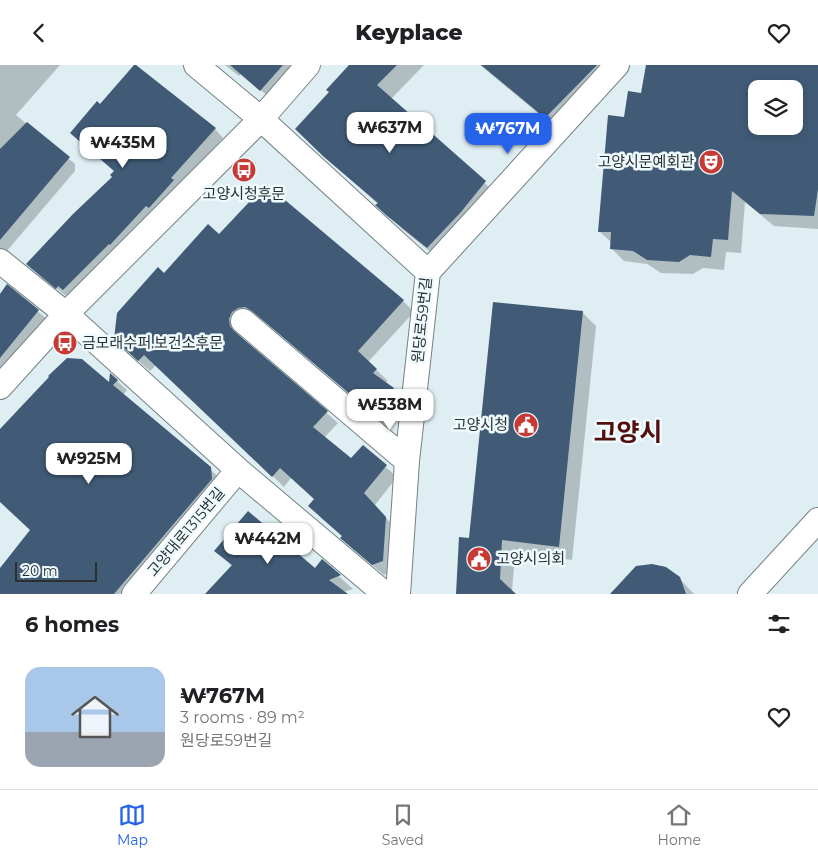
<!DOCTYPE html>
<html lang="en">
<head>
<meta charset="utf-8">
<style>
  body { margin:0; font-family:Montserrat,"Noto Sans KR",sans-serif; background:#f6f6f6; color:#202124; height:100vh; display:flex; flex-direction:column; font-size:19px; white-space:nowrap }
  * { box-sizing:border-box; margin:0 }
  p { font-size:16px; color:#757577 }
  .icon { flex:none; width:28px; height:28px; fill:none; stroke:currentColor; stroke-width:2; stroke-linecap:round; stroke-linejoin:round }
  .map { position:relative; height:529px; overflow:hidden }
  .drawer { display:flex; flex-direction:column; background:#fff; flex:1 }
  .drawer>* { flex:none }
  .tools { position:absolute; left:748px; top:15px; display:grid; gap:10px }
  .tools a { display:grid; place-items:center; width:55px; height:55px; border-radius:10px; background:#fff; box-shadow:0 2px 8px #0003; font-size:25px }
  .scale { position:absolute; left:15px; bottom:12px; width:82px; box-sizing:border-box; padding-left:5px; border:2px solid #2a3032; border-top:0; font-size:14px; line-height:18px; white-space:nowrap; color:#2a3032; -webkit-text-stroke:4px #eefafe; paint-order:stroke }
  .price { position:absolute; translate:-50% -42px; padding:0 11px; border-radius:10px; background:#fff; color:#222; font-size:16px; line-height:32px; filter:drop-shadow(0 1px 2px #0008) }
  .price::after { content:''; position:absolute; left:50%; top:30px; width:15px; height:11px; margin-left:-8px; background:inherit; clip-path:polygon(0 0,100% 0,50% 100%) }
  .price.selected { background:#2563eb; color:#fff }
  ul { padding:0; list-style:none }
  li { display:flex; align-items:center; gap:15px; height:125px; padding:0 25px }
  li span { display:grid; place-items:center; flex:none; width:140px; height:100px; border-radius:15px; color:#555 }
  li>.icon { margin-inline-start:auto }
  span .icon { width:60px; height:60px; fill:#fffc; stroke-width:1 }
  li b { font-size:21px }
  h2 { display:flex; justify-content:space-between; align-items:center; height:60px; padding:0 25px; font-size:21px }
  header { display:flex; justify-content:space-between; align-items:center; height:65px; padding:0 25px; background:#fff; font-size:22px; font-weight:800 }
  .dock { display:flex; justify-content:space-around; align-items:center; height:70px; border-top:1px solid #e0e0e0; background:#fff; font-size:14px; color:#757577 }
  .dock a { display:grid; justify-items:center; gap:2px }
  .dock .selected { color:#2563eb }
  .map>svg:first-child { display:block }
  .shadow { fill:#0003; fill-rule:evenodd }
  .building { fill:#415b77; fill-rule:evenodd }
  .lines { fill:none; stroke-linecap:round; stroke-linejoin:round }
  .minor-casing { stroke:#748286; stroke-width:26 }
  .minor { stroke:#fff; stroke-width:24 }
  .labels { text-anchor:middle; stroke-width:5; stroke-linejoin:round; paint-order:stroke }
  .poi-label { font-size:15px; fill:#2a3032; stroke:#eefafe; text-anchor:end }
  .street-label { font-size:15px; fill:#2a3032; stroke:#eefafe }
  .town-label { font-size:25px; font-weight:bold; fill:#530f0d; stroke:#eefafe }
</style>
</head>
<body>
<header><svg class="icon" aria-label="back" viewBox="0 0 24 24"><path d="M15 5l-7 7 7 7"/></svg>Keyplace<svg class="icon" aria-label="heart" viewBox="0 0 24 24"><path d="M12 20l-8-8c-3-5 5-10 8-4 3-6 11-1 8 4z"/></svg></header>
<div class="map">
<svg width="818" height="529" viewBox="0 0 818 529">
  <rect width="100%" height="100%" fill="#deeef2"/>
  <path class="shadow" d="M0 0H60L16 50 75 99V106L0 194Z
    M225 0H297L269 32 241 9 239 11Z
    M351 0H424L391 34 499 131 442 196 402 164 378 139 310 78 331 28Z
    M480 0H623L558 65Z
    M654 0H818V164L774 161 745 137 741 188 726 187 724 205 703 203 693 209 661 208 647 199 624 196 611 183 612 178 599 166 625 53 642 29ZM756 24H794V61H756Z
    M100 41 215 64 223 73 179 122 72 233 68 229 66 231 28 199 114 112 115 106Z
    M220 171 403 236 414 247 368 297 388 316 385 318 404 334 396 344 401 349 388 362 264 256 257 253 240 266 241 273 338 358 324 373 352 395 363 382 397 412 375 440 396 464 394 506 384 510 353 484 342 473 343 472 320 452 316 435 291 413 284 422 156 300 150 306 126 285 164 209Z
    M7 221 48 255 0 312V229Z
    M494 238 583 248 596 261 572 495 515 488 512 527 514 529H457L460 474H470Z
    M117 316 127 325 123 330 220 413 133 529H0V505L32 465 1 437H0V366Z
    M216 486 315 504 322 496 353 524 343 527 346 529H207L232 501Z
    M636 502 679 513 694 529H612Z"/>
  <path class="building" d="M134 0H136L216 63 171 113 174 115 149 143 146 141 110 180 109 179 63 225 58 221 56 224 26 199 73 149 112 112 110 110 114 106 70 68 97 36 100 39Z
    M230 0H283L260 26Z
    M349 0H397L377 20 486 116 461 147 427 183 386 150 375 140 378 138 324 92 295 64 329 27 326 25Z
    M481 0H597L545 53Z
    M646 0H818V124L814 151 760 149 732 126 728 175 713 174 711 192 690 190 679 197 647 195 633 186 610 184 611 167H598L608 50 624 52 628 26 641 28ZM756 24H794V61H756Z
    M27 57 70 92 0 175V84Z
    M266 119 404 235 358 286 377 304 373 308 394 323 386 332 391 337 377 352 252 246 245 242 238 243 232 247 229 254 230 261 234 266 328 346 313 362 351 393 363 380 387 400 364 428 386 452 383 496 372 500 340 473 342 471 308 441 314 434 280 403 272 412 144 290 138 296 114 274 117 248 158 202 164 208 208 159 219 169Z
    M7 219 39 245 0 293V229Z
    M493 237 583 246 559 482 502 475 500 514 516 529H456L459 472 469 473Z
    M67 293 82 294 109 317 110 308 118 315 113 320 211 402 212 414 114 529H0V503L30 465 0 437V364L49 312 48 311Z
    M248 446 315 503 322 494 341 510 329 515 348 529H205L232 500 214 486Z
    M652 499 666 502 680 512 686 529H610L636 501Z"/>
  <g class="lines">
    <defs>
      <path id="minor" d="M196 0 261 54 428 207
        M0 196 66 249 238 405 385 529
        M428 207 617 0
        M243 256 407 396
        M0 322 66 249 261 54 308 0
        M134 529 238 405
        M398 529 407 396 428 207
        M750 529 818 455"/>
    </defs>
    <use href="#minor" class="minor-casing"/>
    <use href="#minor" class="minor"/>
  </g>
  <defs>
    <symbol id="theatre-disc" viewBox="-11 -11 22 22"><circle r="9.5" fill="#c83934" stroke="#eefafe"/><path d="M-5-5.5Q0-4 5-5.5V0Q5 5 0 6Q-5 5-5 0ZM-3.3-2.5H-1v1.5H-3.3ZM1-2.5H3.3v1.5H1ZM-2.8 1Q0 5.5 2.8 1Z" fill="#fff"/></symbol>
    <symbol id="bus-disc" viewBox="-11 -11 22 22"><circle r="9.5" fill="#c83934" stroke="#eefafe"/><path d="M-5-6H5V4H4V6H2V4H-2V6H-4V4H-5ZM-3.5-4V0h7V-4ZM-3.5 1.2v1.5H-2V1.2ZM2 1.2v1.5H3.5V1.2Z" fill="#fff"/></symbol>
    <symbol id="civic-disc" viewBox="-11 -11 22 22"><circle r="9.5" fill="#c83934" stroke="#eefafe"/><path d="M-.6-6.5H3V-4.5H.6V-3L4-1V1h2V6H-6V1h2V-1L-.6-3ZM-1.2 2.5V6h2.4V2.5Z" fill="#fff"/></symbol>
  </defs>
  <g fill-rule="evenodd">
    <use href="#theatre-disc" x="697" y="83" width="28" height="28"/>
    <use href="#bus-disc" x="230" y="91" width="28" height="28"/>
    <use href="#bus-disc" x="51" y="264" width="28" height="28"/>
    <use href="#civic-disc" x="512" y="346" width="28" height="28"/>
    <use href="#civic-disc" x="465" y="480" width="28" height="28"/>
  </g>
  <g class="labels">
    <g class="poi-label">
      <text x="694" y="102">고양시문예회관</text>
      <text x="244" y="134" text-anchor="middle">고양시청후문</text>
      <text x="82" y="283" text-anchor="start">금모래수퍼.보건소후문</text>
      <text x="508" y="365">고양시청</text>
      <text x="496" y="499" text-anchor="start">고양시의회</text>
    </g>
    <g class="street-label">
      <text transform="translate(422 255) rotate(-84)" y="5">원당로59번길</text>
      <text transform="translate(186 467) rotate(-50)" y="5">고양대로1315번길</text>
    </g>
    <g class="town-label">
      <text x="628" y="376">고양시</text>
    </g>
  </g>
</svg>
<div class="tools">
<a><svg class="icon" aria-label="layers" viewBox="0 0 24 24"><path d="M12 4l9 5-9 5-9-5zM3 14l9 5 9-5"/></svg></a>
</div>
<div class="scale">20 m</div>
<b class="price" style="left:390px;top:89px">₩637M</b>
<b class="price selected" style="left:508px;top:90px">₩767M</b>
<b class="price" style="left:123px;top:104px">₩435M</b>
<b class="price" style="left:390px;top:366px">₩538M</b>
<b class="price" style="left:89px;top:420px">₩925M</b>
<b class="price" style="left:268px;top:500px">₩442M</b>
</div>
<section class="drawer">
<h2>6 homes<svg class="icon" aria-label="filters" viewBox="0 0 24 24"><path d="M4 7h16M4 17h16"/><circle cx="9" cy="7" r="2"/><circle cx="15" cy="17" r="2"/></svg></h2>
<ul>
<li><span style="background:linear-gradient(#a9c7e8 65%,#9aa5b1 0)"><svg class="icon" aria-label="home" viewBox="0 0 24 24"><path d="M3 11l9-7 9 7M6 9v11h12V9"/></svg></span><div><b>₩767M</b><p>3 rooms · 89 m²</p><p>원당로59번길</p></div><svg class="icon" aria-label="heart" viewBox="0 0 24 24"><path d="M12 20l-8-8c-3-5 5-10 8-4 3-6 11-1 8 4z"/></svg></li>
</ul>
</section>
<nav class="dock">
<a class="selected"><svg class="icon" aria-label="map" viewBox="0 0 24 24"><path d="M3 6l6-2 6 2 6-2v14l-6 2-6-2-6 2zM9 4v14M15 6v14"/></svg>Map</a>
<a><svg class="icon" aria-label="saved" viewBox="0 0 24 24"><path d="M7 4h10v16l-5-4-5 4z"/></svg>Saved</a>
<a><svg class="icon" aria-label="home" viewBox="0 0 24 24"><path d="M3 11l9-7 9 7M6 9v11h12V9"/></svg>Home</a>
</nav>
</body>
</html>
